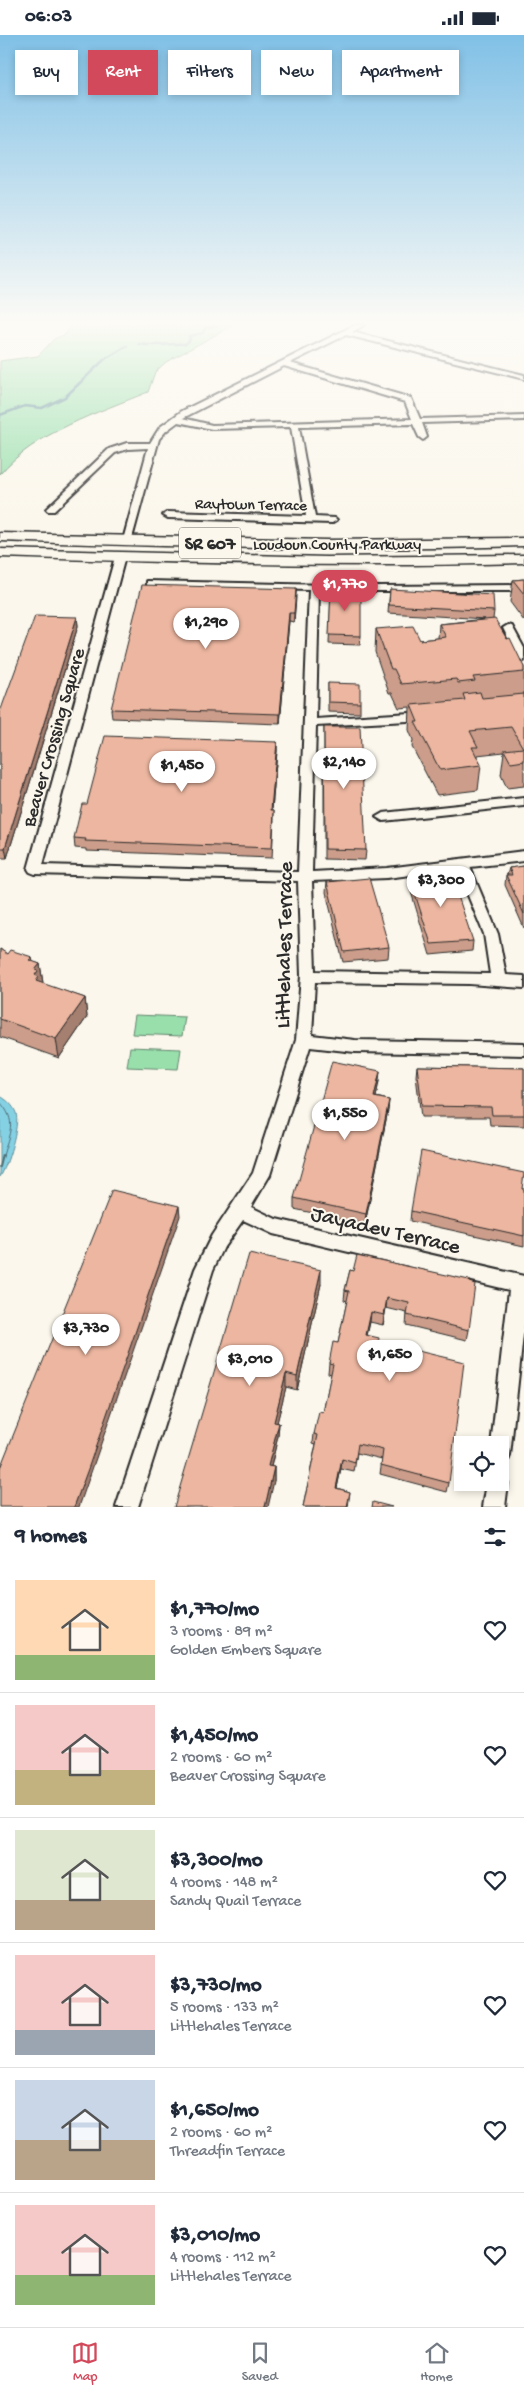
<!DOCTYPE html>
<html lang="en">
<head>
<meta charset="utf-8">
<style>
  body { margin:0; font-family:"Gochi Hand",sans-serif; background:#f6f6f7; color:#1f2937; height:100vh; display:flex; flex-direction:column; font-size:19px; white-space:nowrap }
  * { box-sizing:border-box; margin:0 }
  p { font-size:16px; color:#747a83 }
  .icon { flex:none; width:28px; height:28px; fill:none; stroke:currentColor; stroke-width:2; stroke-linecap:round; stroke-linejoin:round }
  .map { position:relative; height:1472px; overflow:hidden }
  .side { display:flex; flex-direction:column; background:#fff; flex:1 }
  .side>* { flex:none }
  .banner { position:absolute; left:15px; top:15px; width:495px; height:45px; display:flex; gap:10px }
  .fabs { position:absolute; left:454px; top:1401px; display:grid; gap:10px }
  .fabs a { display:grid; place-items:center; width:55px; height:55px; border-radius:0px; background:#fff; box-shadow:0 2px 8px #0003; font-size:25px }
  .price { position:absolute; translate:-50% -42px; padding:0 11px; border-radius:18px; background:#fff; color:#222; font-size:16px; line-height:32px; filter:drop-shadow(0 1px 2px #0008) }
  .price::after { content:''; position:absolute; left:50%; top:30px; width:15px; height:11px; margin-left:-8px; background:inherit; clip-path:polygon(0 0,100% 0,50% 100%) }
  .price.selected { background:#d1495b; color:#fff }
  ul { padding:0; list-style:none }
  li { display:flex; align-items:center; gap:15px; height:125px; padding:0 15px }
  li+li { border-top:1px solid #e0e1e3 }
  li span { display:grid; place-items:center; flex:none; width:140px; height:100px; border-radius:0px; color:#555 }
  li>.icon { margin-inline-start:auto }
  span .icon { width:60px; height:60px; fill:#fffc; stroke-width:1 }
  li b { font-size:21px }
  h2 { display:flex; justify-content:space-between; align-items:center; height:60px; padding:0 15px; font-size:21px }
  .tag { padding:0 18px; border-radius:0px; background:#fff; box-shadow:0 2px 8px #0003; font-size:18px; line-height:45px }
  .tag.selected { background:#d1495b; color:#fff }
  .status { display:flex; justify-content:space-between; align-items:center; height:35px; padding:0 25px; background:#fff; direction:ltr }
  .status svg { height:14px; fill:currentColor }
  .tabs { display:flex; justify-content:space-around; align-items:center; height:70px; border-top:1px solid #e0e1e3; background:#fff; font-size:14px; color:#747a83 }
  .tabs a { display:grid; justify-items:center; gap:2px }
  .tabs .selected { color:#d1495b }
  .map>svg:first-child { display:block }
  .green { fill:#98dfac; stroke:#62856c }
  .water { fill:#85d1e4; stroke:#618f9a }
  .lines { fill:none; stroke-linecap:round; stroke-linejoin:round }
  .shore-far1 { stroke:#4f6d75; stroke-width:1 }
  .shore { stroke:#4f6d75; stroke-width:2 }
  .stream { stroke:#618f9a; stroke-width:2.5 }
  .minor-casing { stroke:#2b2b2b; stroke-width:4 }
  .primary-casing { stroke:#2b2b2b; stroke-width:3 }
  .minor { fill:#fbf7ec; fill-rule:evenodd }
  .primary { fill:#fbf7ec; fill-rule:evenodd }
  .wall { fill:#cb9d8a; stroke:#2b2b2b }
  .shaded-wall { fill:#a57f70; stroke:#2b2b2b }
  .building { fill:#ecb6a0; stroke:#2b2b2b }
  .labels { text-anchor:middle; stroke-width:4; stroke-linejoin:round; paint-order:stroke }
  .far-street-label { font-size:16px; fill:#2b2b2b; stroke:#fbf7ec }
  .shield { fill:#fbf7ec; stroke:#696865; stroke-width:1 }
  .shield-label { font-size:18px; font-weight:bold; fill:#2b2b2b }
  .street-label { font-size:19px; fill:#2b2b2b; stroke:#fbf7ec }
  .near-street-label { font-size:22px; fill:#2b2b2b; stroke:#fbf7ec }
</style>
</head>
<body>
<div class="status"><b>06:03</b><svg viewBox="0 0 49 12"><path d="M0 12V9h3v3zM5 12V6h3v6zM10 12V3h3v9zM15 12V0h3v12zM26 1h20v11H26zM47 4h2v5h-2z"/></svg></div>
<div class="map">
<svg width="524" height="1472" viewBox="0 0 524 1472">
  <rect width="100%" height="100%" fill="#fbf7ec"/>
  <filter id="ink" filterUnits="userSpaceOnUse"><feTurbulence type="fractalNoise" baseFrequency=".02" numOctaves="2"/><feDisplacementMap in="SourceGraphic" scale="10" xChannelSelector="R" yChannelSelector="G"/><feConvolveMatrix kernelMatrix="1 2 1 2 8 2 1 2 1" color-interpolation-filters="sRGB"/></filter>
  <g filter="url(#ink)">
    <path class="green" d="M71 290H234L166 327 155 337 148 357C99 377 34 398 0 439V326L38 321 54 304 66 299Z
      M135 980 185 982 182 1001 132 999Z
      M130 1012 181 1014 178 1034 127 1032Z"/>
    <path class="water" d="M0 1061C7 1065 13 1070 16 1078 20 1090 7 1132 0 1142Z"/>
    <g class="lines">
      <path class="shore-far1" d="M0 1067C18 1087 9 1097 3 1121"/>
      <path class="shore" d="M0 1132 3 1120"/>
      <path class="stream" d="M139 309C155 312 169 308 185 309L190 305 189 301 203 298 205 293 216 290
        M0 383V380L25 371 42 373 65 362 105 324 127 311"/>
      <defs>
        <path id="minor" d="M355 290H364L352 297 524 340V344L346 300 290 328 411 363 420 384 524 381V385L422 388 427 402 423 405 419 402 413 389 299 392 315 482 335 483 337 485 332 488 168 483 163 480 168 477 306 481 291 392 212 394 178 387 166 396 159 404 131 507H125L123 505 148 413 128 414 115 418 54 476H48L46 474 109 414 127 408H150L160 392 182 376ZM284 331 405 367 412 384 212 390 183 383Z
          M120 519 125 522 43 830 298 837 309 555 151 551 147 550V546L378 551 524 550V556H319L316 684 426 677 432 681 426 685 316 691 312 837 387 833 524 816V826L470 832 498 899 506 940 524 941V953L469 949 315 947 312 1000 355 1005 524 1008V1020L355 1017 310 1012 270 1140 251 1172 276 1184 524 1241V1291L510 1421 507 1428 500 1431V1410H491L509 1255 273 1199 243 1185 224 1212 213 1235 138 1472H116L195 1234 212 1200 253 1138 296 1005 301 941 298 846 35 839 30 837 28 834 115 522ZM457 834 484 899 490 939 315 936 312 846 387 843Z
          M508 590 512 591 524 613V626L518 623 503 593Z
          M524 763V771L383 786 376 782 383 778Z
          M500 1439 504 1441 508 1448 505 1472H483L487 1448H500Z"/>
        <path id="primary" d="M0 498 327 505 524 503V511C349 517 175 512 0 506Z
          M0 514 327 522 524 520V528C349 533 175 528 0 522Z"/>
      </defs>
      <use href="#minor" class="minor-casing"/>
      <use href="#primary" class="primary-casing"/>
      <use href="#minor" class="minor"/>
      <use href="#primary" class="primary"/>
    </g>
    <path class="wall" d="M524 544V586L510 567 513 545Z
      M331 553 361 601 360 610 329 609Z
      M296 554 294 587 289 586 280 689 112 683 111 674Z
      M390 554 494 576 493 584 524 632V751L507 753 501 740 504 717 477 720V722L481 730 478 755 437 760 412 712 413 705 409 695 410 672 399 673 392 658H389L375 617 376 594 420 605 438 603 439 589 485 584 388 578Z
      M77 582 78 591 7 823H0V677Z
      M328 648 360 668V678L328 677Z
      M324 692 366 815 365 825 324 824Z
      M277 707V716L272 775H274V785L272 823 86 816V814L75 813 74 803 87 769Z
      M524 831V893L505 850 506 840H507L509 833Z
      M409 840 473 906 472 916 430 920 409 850Z
      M327 847 389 912 388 923 343 927 326 857Z
      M0 914 7 919 40 929 43 948 42 949 85 963 87 982 59 1023 0 1002Z
      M417 1031 524 1033V1091L490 1090 489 1082H421L416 1041Z
      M379 1046 376 1062 389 1065 388 1075 365 1189 294 1174V1163Z
      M522 1154H524V1211L410 1186 411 1176Z
      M350 1235 469 1295 467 1305 406 1290 407 1278 386 1273 383 1290 370 1287 367 1300 378 1313 377 1321 449 1448 447 1457 380 1439 382 1424 357 1418 354 1437 341 1434 337 1453 350 1457 348 1472H303L316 1409 313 1408 314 1399 323 1378 331 1339 328 1338 329 1328 338 1308 347 1266 344 1265 345 1255Z
      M321 1249 297 1355 286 1352 277 1387 279 1388 278 1401 271 1432H274V1446L174 1472Z"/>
    <path class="shaded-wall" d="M296 554V563L294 587V578Z
      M289 578V586L280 689V679Z
      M77 582 78 591 7 823 5 813Z
      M277 707V716L271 785V775Z
      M32 922 35 940V935L40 929 43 948 41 951 39 966 29 925Z
      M85 963 87 982 59 1023 56 1004Z
      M380 1036 379 1046 374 1072V1062Z
      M389 1065 388 1075 365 1189 366 1179Z
      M179 1171 180 1181 79 1472H74Z
      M321 1235V1249L297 1355V1341Z
      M387 1263 386 1273 383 1290 384 1280Z
      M371 1277 370 1287 365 1310 366 1300Z
      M286 1338V1352L274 1400V1387Z
      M279 1388 278 1401 268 1444V1431Z
      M342 1424 341 1434 335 1462 336 1453Z
      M274 1432V1446L268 1472H265Z"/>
    <path class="building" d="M524 544V559L513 545Z
      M142 550 296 554 294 578H289L280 679 111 674Z
      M331 553 361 554V601L329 600Z
      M390 554 493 560 494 576 389 570Z
      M35 581 77 582 5 813H0V677Z
      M495 584 507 604 510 603 524 632V637L473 642 475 646 458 648 456 644 401 649 394 634H391L376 594 413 591 420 605 446 602 439 589Z
      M328 648 360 649V668L328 667Z
      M480 657 482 663 524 659V726L511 728 504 715 523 713 511 692 470 696 478 712H472L481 730 440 735 415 687H418L411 670 465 665 463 659Z
      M324 692H360L366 815 325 814Z
      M105 701 277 707 271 775H274L272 813 85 806 86 804 74 803 82 769H87Z
      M524 831V879L506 840H512L509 833Z
      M450 837 473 906 431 909 409 840Z
      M369 843 389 912 344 917 327 847Z
      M0 914 7 919 10 915 32 922 29 925 40 929 35 935 38 936 35 940 39 942 36 946 85 963 56 1004 0 984Z
      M332 1026 380 1036 374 1062 389 1065 366 1179 294 1163Z
      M417 1031 524 1033V1080H492L491 1072 422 1071Z
      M421 1116 524 1138 522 1154H524V1201L411 1176Z
      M112 1155 179 1171 88 1434 74 1472H0V1433Z
      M249 1219 321 1235 297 1341 286 1338 274 1387 279 1388 268 1431 274 1432 265 1472H174Z
      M357 1220 469 1245V1247L475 1249 469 1295 407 1280 409 1268 387 1263 384 1280 371 1277 366 1300 379 1303 376 1320 399 1326 401 1312 464 1327 449 1448 381 1430 383 1415 358 1409 355 1428 342 1424 336 1453 350 1457 347 1472H303L318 1400 314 1399 319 1377 323 1378 329 1348 333 1329 329 1328 333 1307 338 1308 349 1256 345 1255 350 1235 353 1236Z
      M373 1467 392 1472H372Z"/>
  </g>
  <linearGradient id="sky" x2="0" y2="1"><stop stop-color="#80c0e6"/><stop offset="0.58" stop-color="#fdfbf6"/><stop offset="1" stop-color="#fdfbf6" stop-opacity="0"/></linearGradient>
  <rect width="524" height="496" fill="url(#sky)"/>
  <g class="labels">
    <g class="far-street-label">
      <text transform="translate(251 468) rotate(1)" y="6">Raytown Terrace</text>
      <text x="337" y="514">Loudoun County Parkway</text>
    </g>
    <rect class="shield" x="179" y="492.5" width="62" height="31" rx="4"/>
    <g class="shield-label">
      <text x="210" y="514">SR 607</text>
    </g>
    <g class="street-label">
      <text transform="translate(52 702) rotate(-74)" y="7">Beaver Crossing Square</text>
    </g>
    <g class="near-street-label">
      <text transform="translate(282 910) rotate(-89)" y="8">Littlehales Terrace</text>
      <text transform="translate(386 1193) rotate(13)" y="8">Jayadev Terrace</text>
    </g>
  </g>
</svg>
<div class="fabs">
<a><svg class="icon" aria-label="locate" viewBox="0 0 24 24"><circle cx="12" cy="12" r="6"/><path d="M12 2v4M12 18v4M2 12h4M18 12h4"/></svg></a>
</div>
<b class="price selected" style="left:345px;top:577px">$1,770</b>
<b class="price" style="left:206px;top:615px">$1,290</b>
<b class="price" style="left:344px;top:755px">$2,140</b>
<b class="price" style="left:182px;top:758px">$1,450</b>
<b class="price" style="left:441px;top:873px">$3,300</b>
<b class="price" style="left:345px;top:1106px">$1,550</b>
<b class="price" style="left:86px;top:1321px">$3,730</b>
<b class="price" style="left:390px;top:1347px">$1,650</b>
<b class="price" style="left:250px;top:1352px">$3,010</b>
<div class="banner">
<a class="tag">Buy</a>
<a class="tag selected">Rent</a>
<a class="tag">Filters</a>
<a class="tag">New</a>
<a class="tag">Apartment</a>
</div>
</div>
<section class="side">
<h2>9 homes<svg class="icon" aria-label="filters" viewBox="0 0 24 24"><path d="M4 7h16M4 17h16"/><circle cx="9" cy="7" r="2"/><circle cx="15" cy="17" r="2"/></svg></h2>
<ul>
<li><span style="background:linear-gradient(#ffd9b3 75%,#8fb573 0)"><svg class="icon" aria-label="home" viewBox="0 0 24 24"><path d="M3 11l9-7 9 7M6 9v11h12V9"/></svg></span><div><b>$1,770/mo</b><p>3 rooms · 89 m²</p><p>Golden Embers Square</p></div><svg class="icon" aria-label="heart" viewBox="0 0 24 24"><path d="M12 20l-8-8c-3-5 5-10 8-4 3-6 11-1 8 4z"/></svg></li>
<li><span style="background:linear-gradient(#f6c9c9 65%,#c2b280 0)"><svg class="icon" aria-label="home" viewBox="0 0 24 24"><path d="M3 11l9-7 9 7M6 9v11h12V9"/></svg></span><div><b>$1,450/mo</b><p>2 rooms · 60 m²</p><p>Beaver Crossing Square</p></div><svg class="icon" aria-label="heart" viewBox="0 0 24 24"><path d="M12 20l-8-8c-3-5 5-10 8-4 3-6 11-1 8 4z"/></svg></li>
<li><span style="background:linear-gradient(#dfe7d0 70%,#b9a48a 0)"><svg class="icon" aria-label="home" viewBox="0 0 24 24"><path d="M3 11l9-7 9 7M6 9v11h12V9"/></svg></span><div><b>$3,300/mo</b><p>4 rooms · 148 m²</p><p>Sandy Quail Terrace</p></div><svg class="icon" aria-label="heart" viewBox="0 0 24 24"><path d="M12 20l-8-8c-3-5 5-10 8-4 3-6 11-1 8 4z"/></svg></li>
<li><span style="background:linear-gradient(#f6c9c9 75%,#9aa5b1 0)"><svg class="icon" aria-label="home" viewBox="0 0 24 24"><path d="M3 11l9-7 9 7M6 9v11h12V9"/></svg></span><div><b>$3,730/mo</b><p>5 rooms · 133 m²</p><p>Littlehales Terrace</p></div><svg class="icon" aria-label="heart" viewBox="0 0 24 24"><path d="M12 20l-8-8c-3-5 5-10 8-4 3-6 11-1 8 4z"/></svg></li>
<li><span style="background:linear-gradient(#c9d6e8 60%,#b9a48a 0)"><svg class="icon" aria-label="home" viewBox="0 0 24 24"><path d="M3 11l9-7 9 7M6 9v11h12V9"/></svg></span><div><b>$1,650/mo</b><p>2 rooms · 60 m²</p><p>Threadfin Terrace</p></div><svg class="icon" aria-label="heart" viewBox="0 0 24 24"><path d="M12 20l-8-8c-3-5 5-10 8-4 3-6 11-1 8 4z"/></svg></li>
<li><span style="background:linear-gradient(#f6c9c9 70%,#8fb573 0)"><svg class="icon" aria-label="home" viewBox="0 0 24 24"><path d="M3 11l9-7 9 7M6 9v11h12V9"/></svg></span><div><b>$3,010/mo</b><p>4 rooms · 112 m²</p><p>Littlehales Terrace</p></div><svg class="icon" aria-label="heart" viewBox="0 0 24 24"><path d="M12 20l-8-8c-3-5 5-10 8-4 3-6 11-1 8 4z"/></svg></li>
</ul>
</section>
<nav class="tabs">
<a class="selected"><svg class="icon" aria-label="map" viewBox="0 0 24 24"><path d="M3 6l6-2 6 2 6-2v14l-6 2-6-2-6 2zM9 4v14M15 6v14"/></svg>Map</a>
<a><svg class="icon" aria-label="saved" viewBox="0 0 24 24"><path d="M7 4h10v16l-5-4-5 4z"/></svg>Saved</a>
<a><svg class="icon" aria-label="home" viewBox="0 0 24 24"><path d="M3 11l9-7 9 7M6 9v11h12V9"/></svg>Home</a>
</nav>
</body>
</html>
